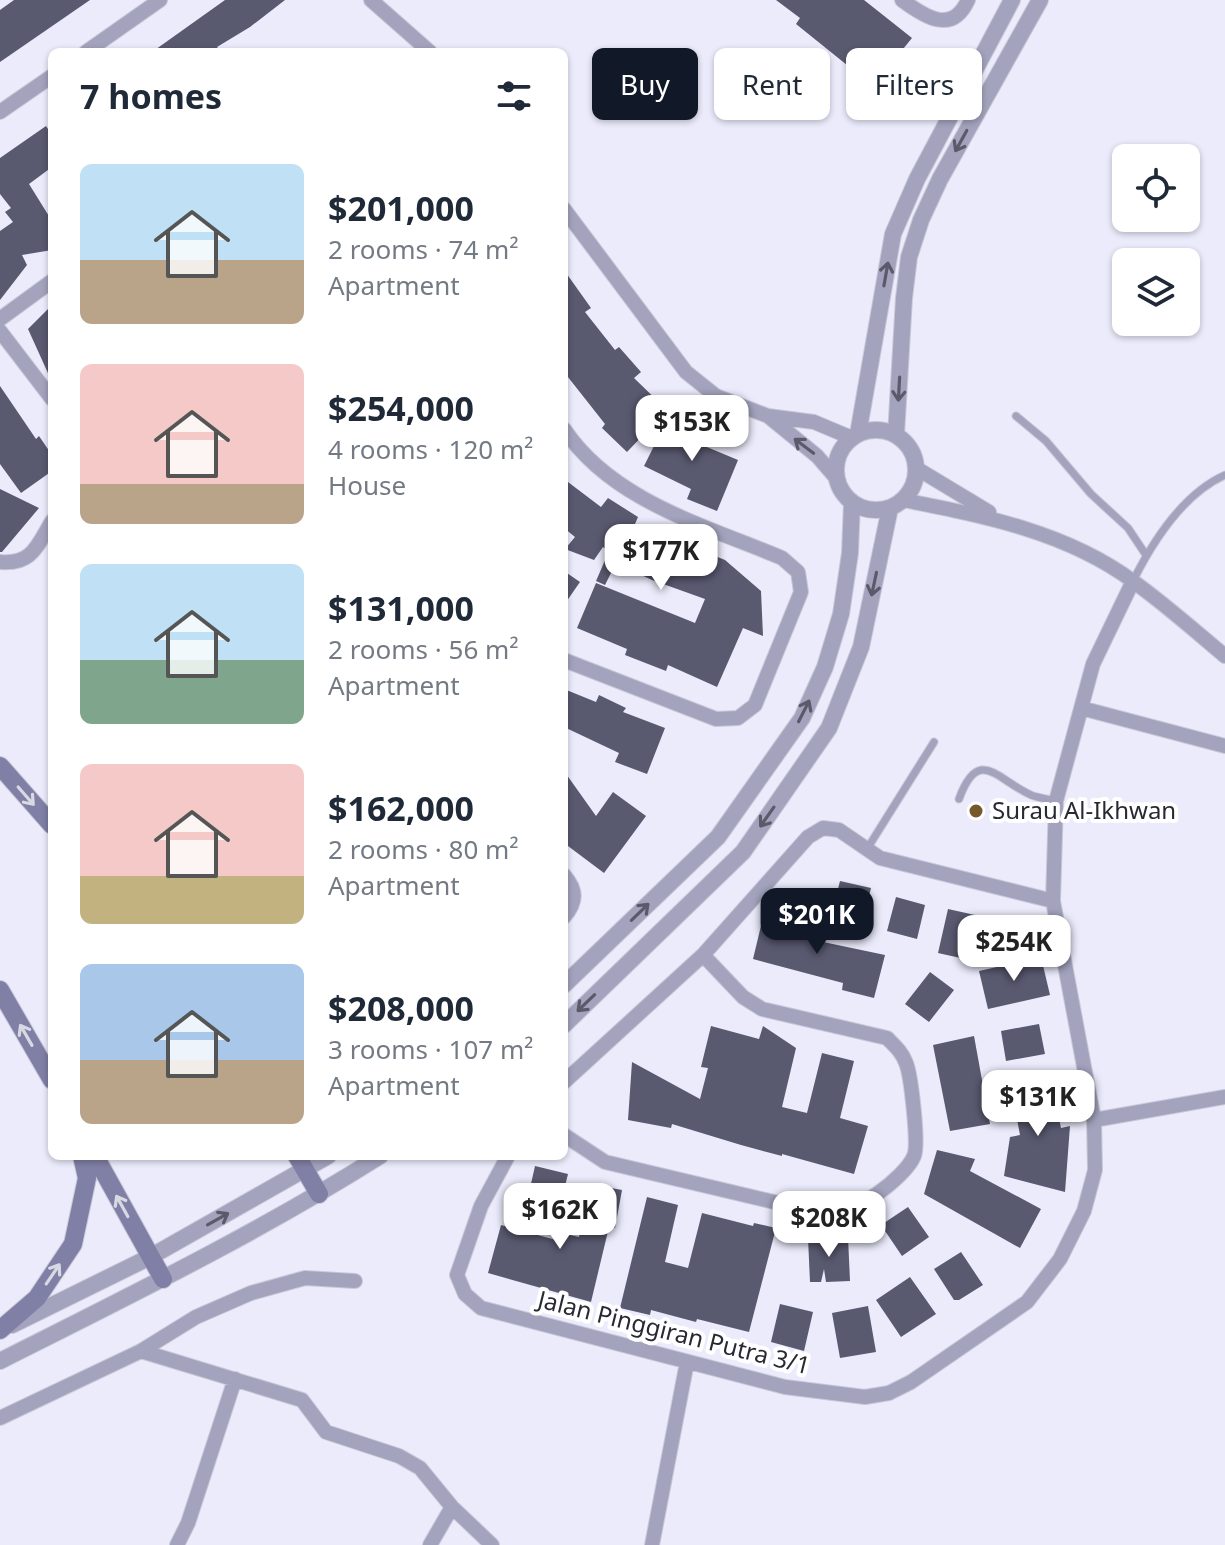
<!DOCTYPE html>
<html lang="en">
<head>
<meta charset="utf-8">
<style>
  body { margin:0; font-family:"Noto Sans",sans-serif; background:#f6f6f7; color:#1f2937; height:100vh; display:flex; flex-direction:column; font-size:30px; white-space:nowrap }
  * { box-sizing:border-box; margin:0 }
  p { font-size:26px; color:#747a83 }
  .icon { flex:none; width:44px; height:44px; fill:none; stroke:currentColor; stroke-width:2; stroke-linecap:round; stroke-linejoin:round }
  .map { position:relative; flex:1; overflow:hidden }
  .sheet { position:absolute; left:48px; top:48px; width:520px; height:1112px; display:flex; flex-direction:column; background:#fff; border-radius:12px; box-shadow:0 2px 6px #0004 }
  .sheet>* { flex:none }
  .top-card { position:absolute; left:592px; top:48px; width:512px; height:72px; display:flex; gap:16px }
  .controls { position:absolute; left:1112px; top:144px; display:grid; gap:16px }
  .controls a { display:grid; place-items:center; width:88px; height:88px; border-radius:12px; background:#fff; box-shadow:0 2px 6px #0004; font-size:40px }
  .price { position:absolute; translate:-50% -68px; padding:0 18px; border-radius:16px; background:#fff; color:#222; font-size:26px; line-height:52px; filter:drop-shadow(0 2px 4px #0008) }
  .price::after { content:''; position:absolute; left:50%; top:48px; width:24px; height:18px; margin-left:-12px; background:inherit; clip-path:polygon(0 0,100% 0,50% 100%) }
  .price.current { background:#111827; color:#fff }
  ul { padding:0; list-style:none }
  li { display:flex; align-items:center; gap:24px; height:200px; padding:0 32px }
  li span { display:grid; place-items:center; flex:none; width:224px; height:160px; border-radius:12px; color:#555 }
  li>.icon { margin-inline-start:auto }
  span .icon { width:96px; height:96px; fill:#fffc; stroke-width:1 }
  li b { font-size:34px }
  h2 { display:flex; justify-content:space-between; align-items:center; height:96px; padding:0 32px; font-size:34px }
  .pill { padding:0 28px; border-radius:12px; background:#fff; box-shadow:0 2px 6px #0004; font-size:28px; line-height:72px }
  .pill.current { background:#111827; color:#fff }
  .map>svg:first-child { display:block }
  .building { fill:#595970 }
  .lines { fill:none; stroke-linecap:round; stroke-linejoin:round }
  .service-casing { stroke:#c8c8d8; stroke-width:9 }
  .minor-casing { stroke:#c8c8d8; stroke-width:16 }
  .tertiary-casing { stroke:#c8c8d8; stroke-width:18 }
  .secondary-casing { stroke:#c8c8d8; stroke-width:20 }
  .service { stroke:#a3a3be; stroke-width:7 }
  .minor { stroke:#a3a3be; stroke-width:14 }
  .tertiary { stroke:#a3a3be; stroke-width:16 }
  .secondary { stroke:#807fa5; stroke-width:18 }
  .oneway { stroke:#5a5a6b }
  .oneway2 { stroke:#d9d9e4 }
  .poi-dot { fill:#75582c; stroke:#fff; stroke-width:3 }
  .labels { text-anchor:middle; stroke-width:8; stroke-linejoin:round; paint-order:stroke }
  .poi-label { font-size:24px; fill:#292933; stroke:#fff; text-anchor:start }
  .street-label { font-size:24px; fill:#292933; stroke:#fff }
</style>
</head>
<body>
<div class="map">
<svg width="1225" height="1545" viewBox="0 0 1225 1545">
  <rect width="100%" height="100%" fill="#ebebfc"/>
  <path class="building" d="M14 0H90L0 62V10Z
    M225 0H285L250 27 217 47 221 52H152Z
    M776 0H864L912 38 873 86 796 24 800 18Z
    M46 126 52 135V167L29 184 52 221V250L22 255 27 265 0 300V231L13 222 5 212 11 208 0 194V158Z
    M564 270 591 308 585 312 615 350 619 347 641 372 634 378 667 410 627 452 602 428 605 424 564 372Z
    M52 305V382L28 329Z
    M0 386 36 439 39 436 52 455V471L21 493 0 464Z
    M669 416 707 435 702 445 738 460 717 511 687 499 691 489 644 466Z
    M564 479 601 507 608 498 638 517 635 524 679 546 681 542 725 560 761 591 763 636 743 628 717 687 668 665 666 671 625 655 627 649 577 628 596 583 695 623 705 599 652 580 616 563 605 585 596 581 609 551 603 547 594 560 565 549 575 537 564 528Z
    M0 489 39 508 2 552H0Z
    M564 571 580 582 564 605Z
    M564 689 596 702 599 695 626 708 623 712 665 728 647 774 615 762 619 753 564 727Z
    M564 771 596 816 613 792 646 816 604 873 564 843Z
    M840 881 871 888 862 925 831 917Z
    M896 897 925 905 917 939 887 931Z
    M765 909 794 916 790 935 885 955 874 998 842 990 843 983 753 959Z
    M948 909 984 917 974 961 938 953Z
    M1041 957 1050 995 988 1009 979 971Z
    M930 972 954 990 929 1022 905 1004Z
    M1039 1024 1045 1054 1006 1061 1001 1031Z
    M711 1026 759 1039 763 1026 796 1048 782 1107 807 1113 822 1053 854 1061 840 1118 868 1126 854 1174 782 1154V1156L741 1145 672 1124 671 1128 628 1120 632 1062 700 1099 708 1068 701 1067Z
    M974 1036 990 1124 950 1131 933 1045Z
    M1051 1079 1061 1128 1070 1126 1065 1192 1004 1176 1010 1137 1020 1135 1011 1087Z
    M937 1150 975 1159 970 1171 1041 1209 1020 1248 924 1194Z
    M535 1166 568 1174 558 1214 526 1206Z
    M590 1184 622 1190 615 1228 609 1227 591 1302 488 1273 501 1225 560 1241 561 1233 579 1237Z
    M647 1197 678 1205 665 1262 688 1268 702 1213 753 1226 754 1223 776 1228 749 1332 697 1319 696 1322 651 1310 650 1315 620 1308Z
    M908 1207 929 1237 902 1256 881 1225Z
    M848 1237 850 1281 826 1282 824 1269 821 1282H810L808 1238Z
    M961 1252 983 1285 959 1300H954L934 1269Z
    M910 1277 936 1314 901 1337 876 1300Z
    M780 1304 813 1312 804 1351 771 1342Z
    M868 1306 876 1352 840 1358 832 1313Z"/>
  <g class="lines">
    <defs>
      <path id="service" d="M1016 416 1046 441 1091 494 1128 528 1146 555
        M1133 581C1153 541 1183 494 1225 475
        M959 799C979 745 997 780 1031 795 1038 798 1048 799 1056 801
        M867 849 934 742"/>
      <path id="minor" d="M371 0 430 52
        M902 0C925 17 952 35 968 0
        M86 52 160 0
        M0 112 52 76
        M564 209 686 372 716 396 768 416 814 422 852 438
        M0 319 52 281
        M0 331 52 399
        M768 416 817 456 837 479
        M564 429C612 501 706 526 782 558L798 572 801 592 755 705 738 718 716 719 564 660
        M916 468 989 512
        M903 500C984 516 1067 532 1134 582 1166 605 1195 631 1225 656
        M0 562C32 565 37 546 52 521
        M1081 708 1225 746
        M564 875C577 890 577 902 564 917
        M564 1082 703 955 808 837 823 828 839 830 880 858 1053 901
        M1094 1120 1225 1097
        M564 1135 605 1162 829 1215C852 1216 905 1178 914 1156 919 1145 911 1075 906 1063 902 1052 895 1046 887 1038L762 1009 743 997 703 955
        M508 1156 481 1206 457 1275 465 1294 481 1308 785 1387 865 1397 889 1393 911 1382 1027 1302 1060 1259 1084 1211 1095 1170 1094 1120 1053 901 1056 801 1093 664 1133 581
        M141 1351 302 1400 326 1432 399 1456 420 1468 452 1507 492 1545
        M0 1418 141 1351 196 1317 251 1293 305 1278 355 1281
        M177 1545 188 1523 235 1379
        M430 1545 452 1507
        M652 1545 687 1362"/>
      <path id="tertiary" d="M836 470a40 40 0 1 1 80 0a40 40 0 1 1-80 0Z
        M858 434 893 234 917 179 1012 0
        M896 435 904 298 909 257 921 220 940 179 1040 0
        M564 985 718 837 802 718 825 667 841 614 850 553 852 502
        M564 1025 743 852 829 728 861 647 890 508
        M12 1325 150 1257 328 1156
        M0 1361C129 1296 258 1233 380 1156"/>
      <path id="secondary" d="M0 766 52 825
        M0 990 52 1080
        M95 1156 163 1279
        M297 1156 319 1194
        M0 1330 37 1298 73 1244 87 1178 82 1156"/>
    </defs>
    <use href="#service" class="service-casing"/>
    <use href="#minor" class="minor-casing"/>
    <use href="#tertiary" class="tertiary-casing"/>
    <use href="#secondary" class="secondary-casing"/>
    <use href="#service" class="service"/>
    <use href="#minor" class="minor"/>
    <use href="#tertiary" class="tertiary"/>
    <use href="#secondary" class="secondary"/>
  </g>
  <defs><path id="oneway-shaft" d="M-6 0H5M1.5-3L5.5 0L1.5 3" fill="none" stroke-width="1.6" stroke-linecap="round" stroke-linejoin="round" transform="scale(2)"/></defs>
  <g class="oneway">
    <use href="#oneway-shaft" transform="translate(961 141) rotate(119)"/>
    <use href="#oneway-shaft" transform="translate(886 274) rotate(-80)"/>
    <use href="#oneway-shaft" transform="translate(899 389) rotate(93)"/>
    <use href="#oneway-shaft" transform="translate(804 446) rotate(-143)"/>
    <use href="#oneway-shaft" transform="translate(874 584) rotate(102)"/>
    <use href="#oneway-shaft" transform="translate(804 711) rotate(-63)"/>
    <use href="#oneway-shaft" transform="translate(767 817) rotate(125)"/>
    <use href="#oneway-shaft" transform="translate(640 912) rotate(-44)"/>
    <use href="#oneway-shaft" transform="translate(586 1003) rotate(136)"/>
    <use href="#oneway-shaft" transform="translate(218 1219) rotate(-29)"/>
  </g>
  <g class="oneway2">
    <use href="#oneway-shaft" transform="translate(26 796) rotate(49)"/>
    <use href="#oneway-shaft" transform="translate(26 1035) rotate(-120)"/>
    <use href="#oneway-shaft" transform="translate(122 1206) rotate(-119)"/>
    <use href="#oneway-shaft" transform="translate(53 1274) rotate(-56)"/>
  </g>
  <circle class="poi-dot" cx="976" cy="811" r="8"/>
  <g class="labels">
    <g class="poi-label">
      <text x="992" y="819">Surau Al-Ikhwan</text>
    </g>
    <g class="street-label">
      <text transform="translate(674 1333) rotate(14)" y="8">Jalan Pinggiran Putra 3/1</text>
    </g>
  </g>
</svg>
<div class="controls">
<a><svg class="icon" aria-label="locate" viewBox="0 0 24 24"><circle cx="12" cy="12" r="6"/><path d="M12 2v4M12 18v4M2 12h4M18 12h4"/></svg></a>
<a><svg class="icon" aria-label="layers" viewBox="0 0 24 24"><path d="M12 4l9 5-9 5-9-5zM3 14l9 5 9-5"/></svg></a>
</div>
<b class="price" style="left:692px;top:463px">$153K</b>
<b class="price" style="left:661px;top:592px">$177K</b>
<b class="price current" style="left:817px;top:956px">$201K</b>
<b class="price" style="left:1014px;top:983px">$254K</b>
<b class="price" style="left:1038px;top:1138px">$131K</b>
<b class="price" style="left:560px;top:1251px">$162K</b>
<b class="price" style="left:829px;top:1259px">$208K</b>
<div class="top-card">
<a class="pill current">Buy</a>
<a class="pill">Rent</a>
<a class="pill">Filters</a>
</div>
<section class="sheet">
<h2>7 homes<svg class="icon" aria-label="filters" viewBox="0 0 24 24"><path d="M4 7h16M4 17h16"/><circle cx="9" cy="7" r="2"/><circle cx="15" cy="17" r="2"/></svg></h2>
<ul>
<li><span style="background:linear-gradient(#bfe0f5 60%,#b9a48a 0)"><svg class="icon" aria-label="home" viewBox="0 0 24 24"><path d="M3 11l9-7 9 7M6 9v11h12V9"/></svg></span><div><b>$201,000</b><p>2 rooms · 74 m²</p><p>Apartment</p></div></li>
<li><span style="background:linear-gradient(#f6c9c9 75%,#b9a48a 0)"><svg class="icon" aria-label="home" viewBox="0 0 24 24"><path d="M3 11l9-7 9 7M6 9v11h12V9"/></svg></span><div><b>$254,000</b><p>4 rooms · 120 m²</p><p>House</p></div></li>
<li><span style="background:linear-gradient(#bfe0f5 60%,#7fa58c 0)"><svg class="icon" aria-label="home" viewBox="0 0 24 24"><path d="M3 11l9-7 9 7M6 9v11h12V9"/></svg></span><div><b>$131,000</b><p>2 rooms · 56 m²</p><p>Apartment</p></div></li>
<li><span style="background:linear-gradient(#f6c9c9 70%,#c2b280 0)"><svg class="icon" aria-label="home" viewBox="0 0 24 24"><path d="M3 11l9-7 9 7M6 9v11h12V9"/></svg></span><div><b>$162,000</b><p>2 rooms · 80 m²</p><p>Apartment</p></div></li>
<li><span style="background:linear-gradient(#a9c7e8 60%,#b9a48a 0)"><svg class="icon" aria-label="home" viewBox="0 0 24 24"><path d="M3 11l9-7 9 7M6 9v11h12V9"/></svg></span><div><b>$208,000</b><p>3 rooms · 107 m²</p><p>Apartment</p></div></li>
</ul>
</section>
</div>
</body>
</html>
